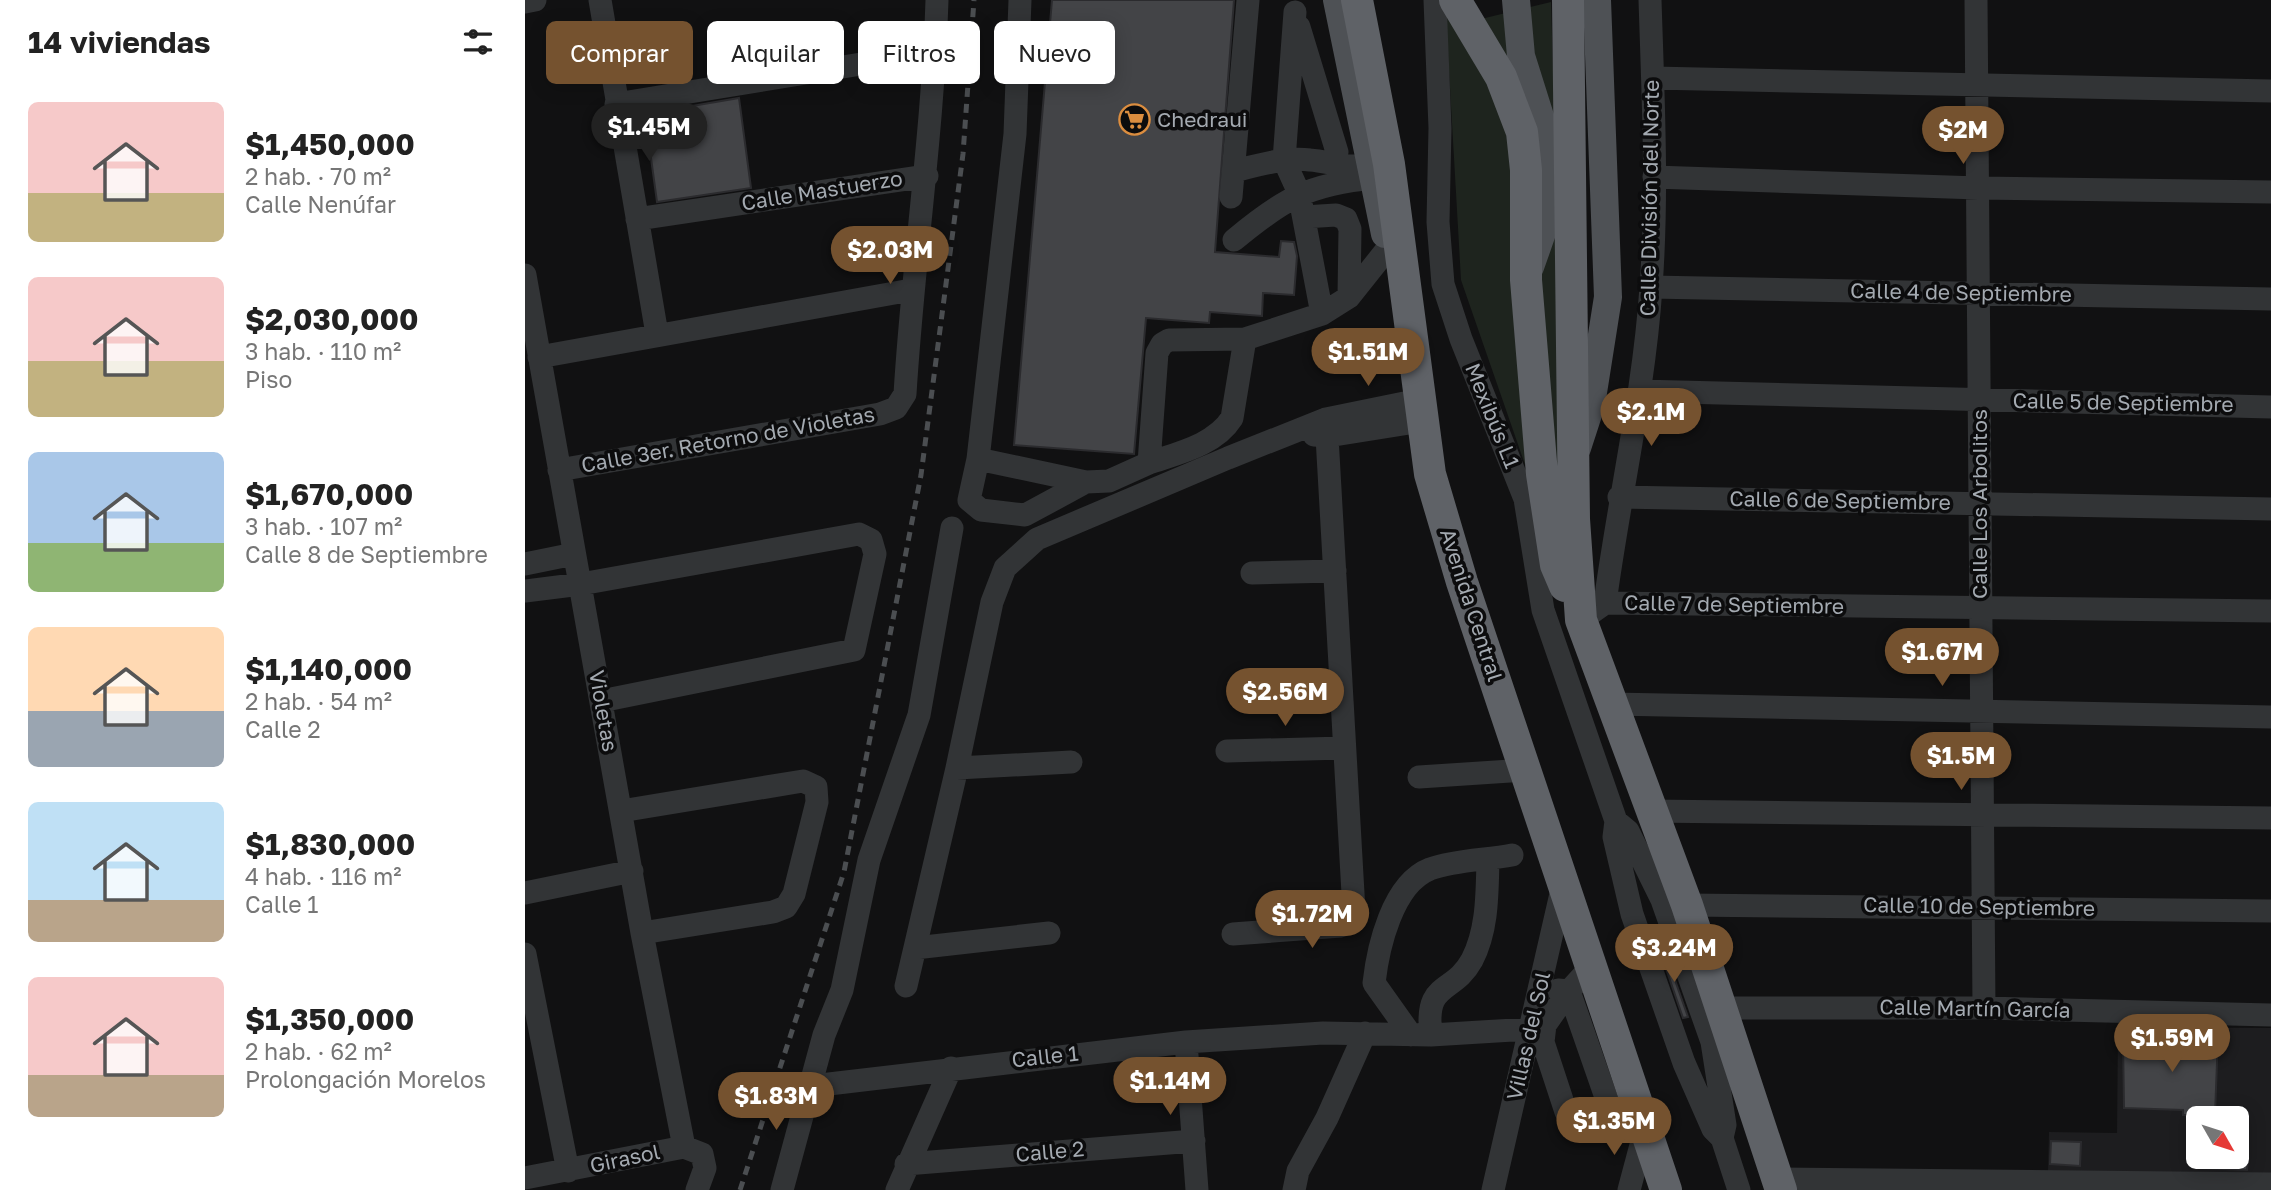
<!DOCTYPE html>
<html lang="es">
<head>
<meta charset="utf-8">
<style>
  body { margin:0; font-family:"Golos Text",sans-serif; background:#f2f2f2; color:#222; height:100vh; display:flex; flex-direction:column; font-size:26px; white-space:nowrap }
  * { box-sizing:border-box; margin:0 }
  p { font-size:23px; color:#767676 }
  .icon { flex:none; width:38px; height:38px; fill:none; stroke:currentColor; stroke-width:2; stroke-linecap:round; stroke-linejoin:round }
  .map { position:relative; flex:1; overflow:hidden }
  .drawer { display:flex; flex-direction:column; background:#fff; width:525px }
  .drawer>* { flex:none }
  .guide { position:absolute; left:21px; top:21px; width:665px; height:63px; display:flex; gap:14px }
  .needle { width:46px; rotate:129deg }
  .tools { position:absolute; left:1661px; top:1106px; display:grid; gap:14px }
  .tools a { display:grid; place-items:center; width:63px; height:63px; border-radius:10px; background:#fff; box-shadow:0 4px 18px #0003; font-size:35px }
  .price { position:absolute; translate:-50% -60px; padding:0 16px; border-radius:24px; background:#75522f; color:#fff; font-size:23px; line-height:46px; filter:drop-shadow(0 2px 4px #0008) }
  .price::after { content:''; position:absolute; left:50%; top:42px; width:21px; height:16px; margin-left:-10px; background:inherit; clip-path:polygon(0 0,100% 0,50% 100%) }
  .price.current { background:#222; color:#fff }
  ul { padding:0; list-style:none }
  li { display:flex; align-items:center; gap:21px; height:175px; padding:0 28px }
  li span { display:grid; place-items:center; flex:none; width:196px; height:140px; border-radius:10px; color:#555 }
  li>.icon { margin-inline-start:auto }
  span .icon { width:84px; height:84px; fill:#fffc; stroke-width:1 }
  li b { font-size:30px }
  h2 { display:flex; justify-content:space-between; align-items:center; height:84px; padding:0 28px; font-size:30px }
  .chip { padding:0 24px; border-radius:10px; background:#fff; box-shadow:0 4px 18px #0003; font-size:24px; line-height:63px }
  .chip.current { background:#75522f; color:#fff }
  main { display:flex; flex:1; min-height:0 }
  .map>svg:first-child { display:block }
  .built { fill:#1d1d1f; fill-rule:evenodd }
  .green { fill:#1e241e }
  .building { fill:#434447; stroke:#2b2b2e; stroke-width:2 }
  .lines { fill:none; stroke-linecap:round; stroke-linejoin:round }
  .minor { stroke:#323436; stroke-width:23 }
  .major { stroke:#4e5155; stroke-width:28 }
  .highway { stroke:#5f6267; stroke-width:32 }
  .rail { stroke:#4b4e51; stroke-width:5; stroke-dasharray:9 7; stroke-linecap:butt }
  .labels { text-anchor:middle; stroke-width:7; stroke-linejoin:round; paint-order:stroke }
  .poi-label { font-size:21px; fill:#a4aab1; stroke:#0c0c0d; text-anchor:start }
  .street-label { font-size:21px; fill:#a4aab1; stroke:#0c0c0d }
</style>
</head>
<body>
<main>
<section class="drawer">
<h2>14 viviendas<svg class="icon" aria-label="filters" viewBox="0 0 24 24"><path d="M4 7h16M4 17h16"/><circle cx="9" cy="7" r="2"/><circle cx="15" cy="17" r="2"/></svg></h2>
<ul>
<li><span style="background:linear-gradient(#f6c9c9 65%,#c2b280 0)"><svg class="icon" aria-label="home" viewBox="0 0 24 24"><path d="M3 11l9-7 9 7M6 9v11h12V9"/></svg></span><div><b>$1,450,000</b><p>2 hab. · 70 m²</p><p>Calle Nenúfar</p></div></li>
<li><span style="background:linear-gradient(#f6c9c9 60%,#c2b280 0)"><svg class="icon" aria-label="home" viewBox="0 0 24 24"><path d="M3 11l9-7 9 7M6 9v11h12V9"/></svg></span><div><b>$2,030,000</b><p>3 hab. · 110 m²</p><p>Piso</p></div></li>
<li><span style="background:linear-gradient(#a9c7e8 65%,#8fb573 0)"><svg class="icon" aria-label="home" viewBox="0 0 24 24"><path d="M3 11l9-7 9 7M6 9v11h12V9"/></svg></span><div><b>$1,670,000</b><p>3 hab. · 107 m²</p><p>Calle 8 de Septiembre</p></div></li>
<li><span style="background:linear-gradient(#ffd9b3 60%,#9aa5b1 0)"><svg class="icon" aria-label="home" viewBox="0 0 24 24"><path d="M3 11l9-7 9 7M6 9v11h12V9"/></svg></span><div><b>$1,140,000</b><p>2 hab. · 54 m²</p><p>Calle 2</p></div></li>
<li><span style="background:linear-gradient(#bfe0f5 70%,#b9a48a 0)"><svg class="icon" aria-label="home" viewBox="0 0 24 24"><path d="M3 11l9-7 9 7M6 9v11h12V9"/></svg></span><div><b>$1,830,000</b><p>4 hab. · 116 m²</p><p>Calle 1</p></div></li>
<li><span style="background:linear-gradient(#f6c9c9 70%,#b9a48a 0)"><svg class="icon" aria-label="home" viewBox="0 0 24 24"><path d="M3 11l9-7 9 7M6 9v11h12V9"/></svg></span><div><b>$1,350,000</b><p>2 hab. · 62 m²</p><p>Prolongación Morelos</p></div></li>
</ul>
</section>
<div class="map">
<svg width="1746" height="1190" viewBox="0 0 1746 1190">
  <rect width="100%" height="100%" fill="#111112"/>
  <path class="built" d="M1593 1027 1746 1028V1174L1523 1172 1524 1132 1592 1133ZM1673 1118H1712V1157H1673Z"/>
  <path class="green" d="M1026 2 1037 376 1032 557 936 280 921 18 952 20Z"/>
  <path class="building" d="M527 0H709L690 252 754 257 756 241 769 242 772 256 769 295 738 293 737 316 685 312 684 323 621 318 609 454 489 445Z
    M214 98 226 188 132 202 120 114Z
    M1139 949 1163 1017 1158 1018 1135 951Z
    M1629 1034 1693 1036 1690 1115H1658V1110L1599 1108 1598 1040 1628 1041Z
    M1526 1141 1556 1142 1555 1166 1525 1164Z
    M1674 1157H1723L1722 1170 1674 1168Z"/>
  <g class="lines">
    <path class="minor" d="M75 0 132 334
      M495 0 490 134 453 459 444 500 456 510 500 515 561 482
      M910 0 915 128 913 222 918 284 936 339 1000 499 1018 610 1091 821 1089 837 1107 914 1159 1063 1188 1129 1197 1138 1214 1190
      M1451 0 1459 1008
      M0 2 10 0
      M770 12 759 160 774 193 797 314
      M774 27 812 152
      M1128 78 1746 91
      M91 104 410 52
      M709 171C734 165 759 157 785 160 800 161 814 166 829 166
      M1129 177 1453 188 1746 192
      M706 197 723 0
      M779 217 811 215 821 219 825 229 824 297
      M112 219 402 176
      M709 240C758 199 784 184 849 178
      M0 275 117 933 159 1147
      M1126 287 1746 299
      M720 339 707 418C690 445 653 453 624 463L632 353 637 344 644 340 720 339 797 314 824 297 863 248
      M14 357 386 290
      M1114 391 1746 407
      M789 435 803 436 897 421
      M453 459 561 482 584 481 624 463
      M34 470 355 414 371 408 380 394C388 262 408 132 412 0
      M1094 497 1746 509
      M0 564 49 554
      M727 573 810 571
      M0 591 56 584 334 534 346 540 350 554 329 650 76 701
      M1080 603C1094 498 1119 393 1126 287 1133 192 1128 95 1125 0
      M1056 620 1080 603 1746 611
      M1087 704 1746 717
      M702 751 819 748
      M432 768 546 762
      M894 777 1001 770
      M96 811 278 781 291 787 292 802 269 894 261 907 248 912 117 933
      M1125 811 1746 818
      M1091 821 1103 831 1137 900 1187 1042 1200 1125 1197 1138
      M0 893 107 871
      M1162 905 1746 911
      M708 934 816 926 826 920 829 911 801 419
      M390 948 524 933
      M0 954 43 1171
      M1066 967 1044 991 1020 1025 1018 1042 1041 1112 1050 1122 1066 1128 1120 1130 1104 1190
      M381 986 432 768 467 602 480 568 512 539 703 458 801 419 894 400
      M1033 990 1044 991 1092 1129
      M1195 1008H1459L1746 1015
      M886 1035 849 983C853 948 867 884 905 869 930 860 961 860 987 855
      M906 1035C899 980 928 995 947 960 963 929 962 893 963 859
      M661 1042 672 1190
      M287 1086 661 1042 798 1033 906 1035 1006 1029
      M159 1147 177 1154 180 1168 172 1190
      M381 1164 669 1141
      M0 1178 159 1147
      M1253 1179 1746 1184
      M257 1190 299 1035 317 990 344 860 394 715 427 528
      M372 1190 426 1068
      M769 1190 773 1171 802 1118 840 1033
      M968 1190 1038 885"/>
    <path class="major" d="M812 0 860 234
      M991 0 996 56 1018 126 1022 185 1019 227 1005 267
      M1052 448 1066 405 1083 297 1072 0"/>
    <path class="highway" d="M832 0 864 164 905 474 937 582 1141 1190
      M930 0 976 77 997 132 1001 170V280L1017 474 1031 565 1040 586
      M1043 0 1049 519 1056 620 1162 905 1256 1190"/>
    <path class="rail" d="M215 1190 319 872 396 475 438 154 449 0"/>
  </g>
  <defs>
    <symbol id="supermarket-ring" viewBox="-11 -11 22 22"><circle r="9.5" fill="#0c0c0d" stroke="#db8d3f" stroke-width="1.5"/><path d="M-6-5.5h2.5l.6 2H6L4.5 2H-2.5L-4.4-4H-6ZM-1.5 3.2a1.3 1.3 0 1 0 .1 0ZM3 3.2a1.3 1.3 0 1 0 .1 0Z" fill="#db8d3f"/></symbol>
  </defs>
  <g fill-rule="evenodd">
    <use href="#supermarket-ring" x="592" y="102" width="35" height="35"/>
  </g>
  <g class="labels">
    <g class="poi-label">
      <text x="632" y="127">Chedraui</text>
    </g>
    <g class="street-label">
      <text transform="translate(297 191) rotate(-9)" y="7">Calle Mastuerzo</text>
      <text transform="translate(1125 198) rotate(-89)" y="7">Calle División del Norte</text>
      <text transform="translate(1436 293) rotate(1)" y="7">Calle 4 de Septiembre</text>
      <text transform="translate(1598 403) rotate(1)" y="7">Calle 5 de Septiembre</text>
      <text transform="translate(967 416) rotate(68)" y="7">Mexibús L1</text>
      <text transform="translate(203 440) rotate(-10)" y="7">Calle 3er. Retorno de Violetas</text>
      <text transform="translate(1315 501) rotate(1)" y="7">Calle 6 de Septiembre</text>
      <text transform="translate(1455 504) rotate(-90)" y="7">Calle Los Arbolitos</text>
      <text transform="translate(946 605) rotate(72)" y="7">Avenida Central</text>
      <text transform="translate(1209 605) rotate(1)" y="7">Calle 7 de Septiembre</text>
      <text transform="translate(78 711) rotate(80)" y="7">Violetas</text>
      <text transform="translate(1454 907) rotate(1)" y="7">Calle 10 de Septiembre</text>
      <text transform="translate(1450 1009) rotate(1)" y="7">Calle Martín García</text>
      <text transform="translate(1004 1036) rotate(-77)" y="7">Villas del Sol</text>
      <text transform="translate(520 1057) rotate(-6)" y="7">Calle 1</text>
      <text transform="translate(525 1152) rotate(-5)" y="7">Calle 2</text>
      <text transform="translate(100 1159) rotate(-12)" y="7">Girasol</text>
    </g>
  </g>
</svg>
<div class="tools">
<a><svg class="needle" viewBox="-14 -14 28 28"><path d="M0-13l5 13h-10z" fill="#e53935"/><path d="M0 13l5-13h-10z" fill="#767676"/></svg></a>
</div>
<b class="price current" style="left:124px;top:163px">$1.45M</b>
<b class="price" style="left:1438px;top:166px">$2M</b>
<b class="price" style="left:365px;top:286px">$2.03M</b>
<b class="price" style="left:843px;top:388px">$1.51M</b>
<b class="price" style="left:1126px;top:448px">$2.1M</b>
<b class="price" style="left:1417px;top:688px">$1.67M</b>
<b class="price" style="left:760px;top:728px">$2.56M</b>
<b class="price" style="left:1436px;top:792px">$1.5M</b>
<b class="price" style="left:787px;top:950px">$1.72M</b>
<b class="price" style="left:1149px;top:984px">$3.24M</b>
<b class="price" style="left:1647px;top:1074px">$1.59M</b>
<b class="price" style="left:645px;top:1117px">$1.14M</b>
<b class="price" style="left:251px;top:1132px">$1.83M</b>
<b class="price" style="left:1089px;top:1157px">$1.35M</b>
<div class="guide">
<a class="chip current">Comprar</a>
<a class="chip">Alquilar</a>
<a class="chip">Filtros</a>
<a class="chip">Nuevo</a>
</div>
</div>
</main>
</body>
</html>
